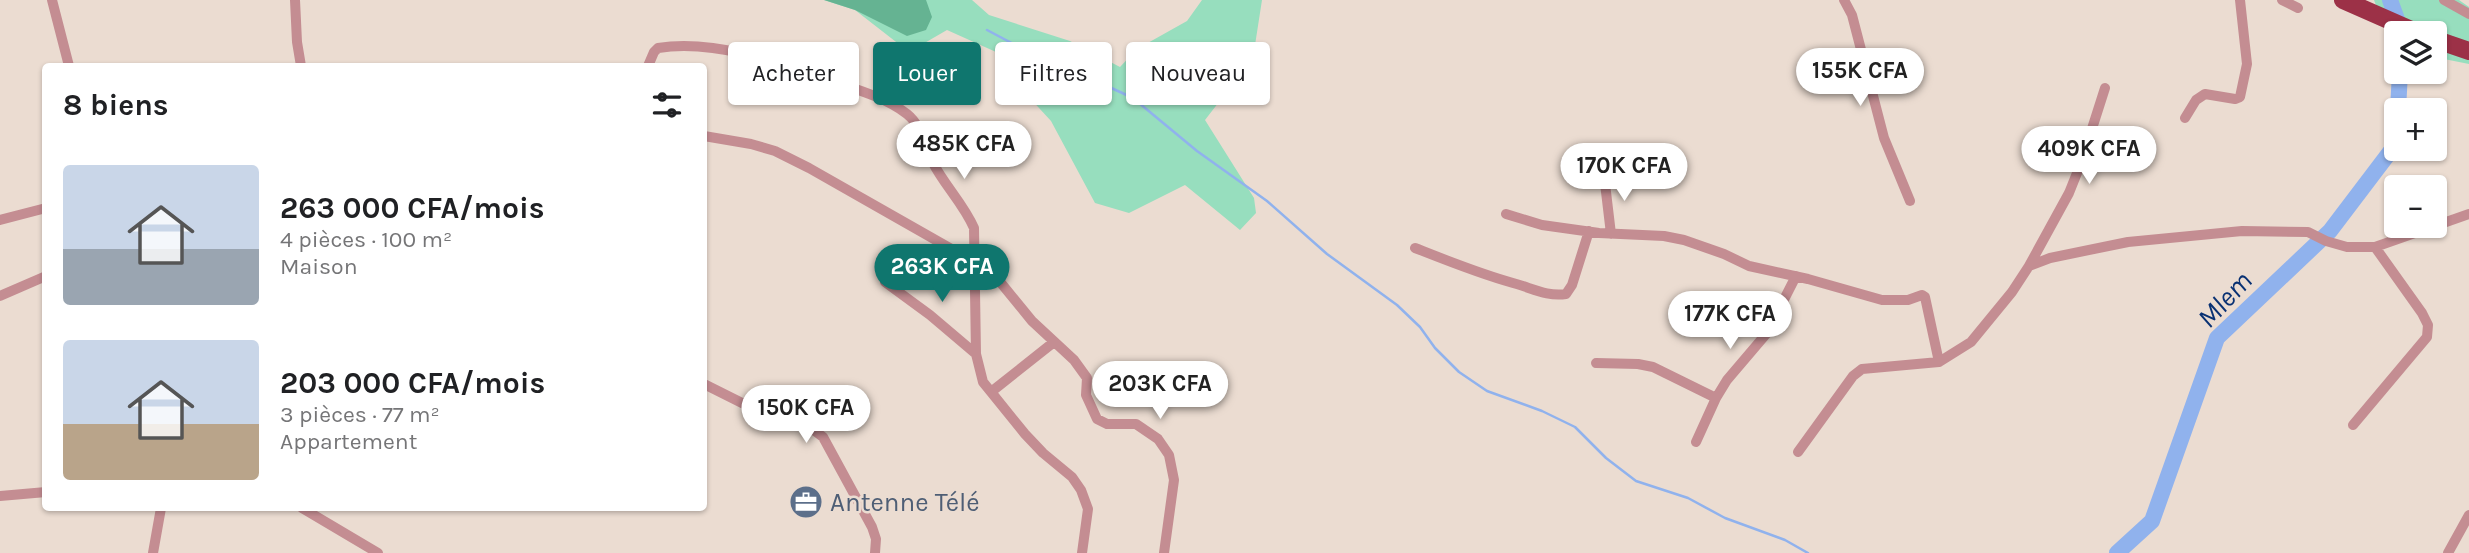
<!DOCTYPE html>
<html lang="fr">
<head>
<meta charset="utf-8">
<style>
  body { margin:0; font-family:Karla,sans-serif; background:#f2f2f2; color:#202124; height:100vh; display:flex; flex-direction:column; font-size:26px; white-space:nowrap }
  * { box-sizing:border-box; margin:0 }
  p { font-size:23px; color:#757577 }
  .icon { flex:none; width:38px; height:38px; fill:none; stroke:currentColor; stroke-width:2; stroke-linecap:round; stroke-linejoin:round }
  .map { position:relative; flex:1; overflow:hidden }
  .side { position:absolute; left:42px; top:63px; width:665px; height:448px; display:flex; flex-direction:column; background:#fff; border-radius:7px; box-shadow:0 2px 5px #0004 }
  .side>* { flex:none }
  .guide { position:absolute; left:728px; top:42px; width:665px; height:63px; display:flex; gap:14px }
  .fabs { position:absolute; left:2384px; top:21px; display:grid; gap:14px }
  .fabs a { display:grid; place-items:center; width:63px; height:63px; border-radius:7px; background:#fff; box-shadow:0 2px 5px #0004; font-size:35px }
  .price { position:absolute; translate:-50% -60px; padding:0 16px; border-radius:24px; background:#fff; color:#222; font-size:23px; line-height:46px; filter:drop-shadow(0 2px 4px #0008) }
  .price::after { content:''; position:absolute; left:50%; top:42px; width:21px; height:16px; margin-left:-10px; background:inherit; clip-path:polygon(0 0,100% 0,50% 100%) }
  .price.active { background:#0f766e; color:#fff }
  ul { padding:0; list-style:none }
  li { display:flex; align-items:center; gap:21px; height:175px; padding:0 21px }
  li span { display:grid; place-items:center; flex:none; width:196px; height:140px; border-radius:7px; color:#555 }
  li>.icon { margin-inline-start:auto }
  span .icon { width:84px; height:84px; fill:#fffc; stroke-width:1 }
  li b { font-size:30px }
  h2 { display:flex; justify-content:space-between; align-items:center; height:84px; padding:0 21px; font-size:30px }
  .tag { padding:0 24px; border-radius:7px; background:#fff; box-shadow:0 2px 5px #0004; font-size:24px; line-height:63px }
  .tag.active { background:#0f766e; color:#fff }
  .map>svg:first-child { display:block }
  .green { fill:#97debe }
  .forest { fill:#65b392 }
  .lines { fill:none; stroke-linecap:round; stroke-linejoin:round }
  .stream { stroke:#90b2ed; stroke-width:2.5 }
  .river { stroke:#90b2ed; stroke-width:16 }
  .minor { stroke:#c48d92; stroke-width:10 }
  .trunk { stroke:#9c3147; stroke-width:18 }
  .labels { text-anchor:middle; stroke-width:5; stroke-linejoin:round; paint-order:stroke }
  .service-label { font-size:26px; fill:#4e5e75; stroke:#ebdcd1; text-anchor:start }
  .water-label { font-size:28px; font-style:italic; fill:#093173; stroke:#ebdcd1 }
</style>
</head>
<body>
<div class="map">
<svg width="2469" height="553" viewBox="0 0 2469 553">
  <rect width="100%" height="100%" fill="#ebdcd1"/>
  <path class="green" d="M824 0H972L989 15 1070 41 1120 67 1137 49 1187 21 1202 0H1262L1253 58 1205 120 1254 198 1256 213 1240 230 1185 185 1129 213 1095 203 1051 121 1015 82 996 52 947 30 909 52 855 10Z
    M2374 0H2459L2469 7V64L2434 57V33H2396V51L2393 50Z"/>
  <path class="forest" d="M824 0H926L932 17 926 30 907 36 855 10Z"/>
  <g class="lines">
    <path class="stream" d="M987 30 1055 66 1066 67 1133 98 1197 151 1267 201 1327 254 1397 305 1420 327 1435 348 1459 372 1487 391 1542 411 1575 427 1606 458 1636 481 1688 498 1725 518 1785 540 1808 553"/>
    <path class="river" d="M2390 0 2402 33
      M2398 110 2400 72
      M2117 553 2152 521 2217 338 2330 231 2396 144"/>
    <path class="minor" d="M52 0 69 66
      M295 0 297 42 301 66
      M1844 0 1852 15 1884 138 1910 201
      M2282 0 2298 8
      M2444 0 2469 14
      M648 66 654 52 658 48C713 39 778 62 829 80 855 89 885 97 907 114 922 126 924 145 932 161 944 185 963 203 974 228L976 354 983 382 1025 434 1043 453 1072 477 1081 490 1088 509 1082 553
      M2185 118 2196 100 2205 94 2235 99 2240 97 2247 64 2240 0
      M704 136 751 144 775 151 809 168 992 272 1032 321 1074 360 1087 378 1086 395 1097 419 1107 424H1136L1158 439 1169 455 1174 480 1164 553
      M1604 175 1611 234
      M1506 214 1542 225 1599 233 1664 236 1684 240 1724 254 1749 266 1808 279 1882 300H1908L1922 295 1925 297 1939 362
      M0 220 46 208
      M1415 248C1448 261 1480 274 1513 283 1532 288 1547 297 1566 294L1572 285 1589 231
      M2029 266 2069 193 2081 163 2105 88
      M885 282 930 315 976 354
      M0 296 46 276
      M1596 363 1638 364 1653 367 1716 398
      M704 384 752 408 815 431 823 437 872 527 876 539 875 553
      M991 392 1054 342
      M2353 425 2427 337 2428 325 2422 313 2375 247
      M1696 442 1716 398 1727 380 1767 333 1796 276
      M1798 452 1853 376 1862 369 1939 362 1971 342 2012 292 2029 266 2050 258 2128 242 2242 231 2308 232 2326 241 2347 247H2375L2469 214
      M0 496 46 492
      M302 508 378 553
      M153 553 161 508
      M2448 553 2469 515"/>
    <path class="trunk" d="M2343 0 2418 33
      M2434 39 2469 51"/>
  </g>
  <defs>
    <symbol id="office-disc" viewBox="-11 -11 22 22"><circle r="9.5" fill="#5c6f8a" stroke="#ebdcd1"/><path d="M-6-3h4V-5.5h4V-3h4V5H-6ZM-1-4.5V-3h2v-1.5ZM-6 0V1H6V0Z" fill="#fff"/></symbol>
  </defs>
  <g fill-rule="evenodd">
    <use href="#office-disc" x="787" y="483" width="38" height="38"/>
  </g>
  <g class="labels">
    <g class="service-label">
      <text x="830" y="511">Antenne Télé</text>
    </g>
    <g class="water-label">
      <text transform="translate(2224 299) rotate(-47)" y="10">Mlem</text>
    </g>
  </g>
</svg>
<div class="fabs">
<a><svg class="icon" aria-label="layers" viewBox="0 0 24 24"><path d="M12 4l9 5-9 5-9-5zM3 14l9 5 9-5"/></svg></a>
<a>+</a>
<a>−</a>
</div>
<b class="price" style="left:1860px;top:108px">155K CFA</b>
<b class="price" style="left:964px;top:181px">485K CFA</b>
<b class="price" style="left:2089px;top:186px">409K CFA</b>
<b class="price" style="left:1624px;top:203px">170K CFA</b>
<b class="price active" style="left:942px;top:304px">263K CFA</b>
<b class="price" style="left:1730px;top:351px">177K CFA</b>
<b class="price" style="left:1160px;top:421px">203K CFA</b>
<b class="price" style="left:806px;top:445px">150K CFA</b>
<div class="guide">
<a class="tag">Acheter</a>
<a class="tag active">Louer</a>
<a class="tag">Filtres</a>
<a class="tag">Nouveau</a>
</div>
<section class="side">
<h2>8 biens<svg class="icon" aria-label="filters" viewBox="0 0 24 24"><path d="M4 7h16M4 17h16"/><circle cx="9" cy="7" r="2"/><circle cx="15" cy="17" r="2"/></svg></h2>
<ul>
<li><span style="background:linear-gradient(#c9d6e8 60%,#9aa5b1 0)"><svg class="icon" aria-label="home" viewBox="0 0 24 24"><path d="M3 11l9-7 9 7M6 9v11h12V9"/></svg></span><div><b>263 000 CFA/mois</b><p>4 pièces · 100 m²</p><p>Maison</p></div></li>
<li><span style="background:linear-gradient(#c9d6e8 60%,#b9a48a 0)"><svg class="icon" aria-label="home" viewBox="0 0 24 24"><path d="M3 11l9-7 9 7M6 9v11h12V9"/></svg></span><div><b>203 000 CFA/mois</b><p>3 pièces · 77 m²</p><p>Appartement</p></div></li>
</ul>
</section>
</div>
</body>
</html>
